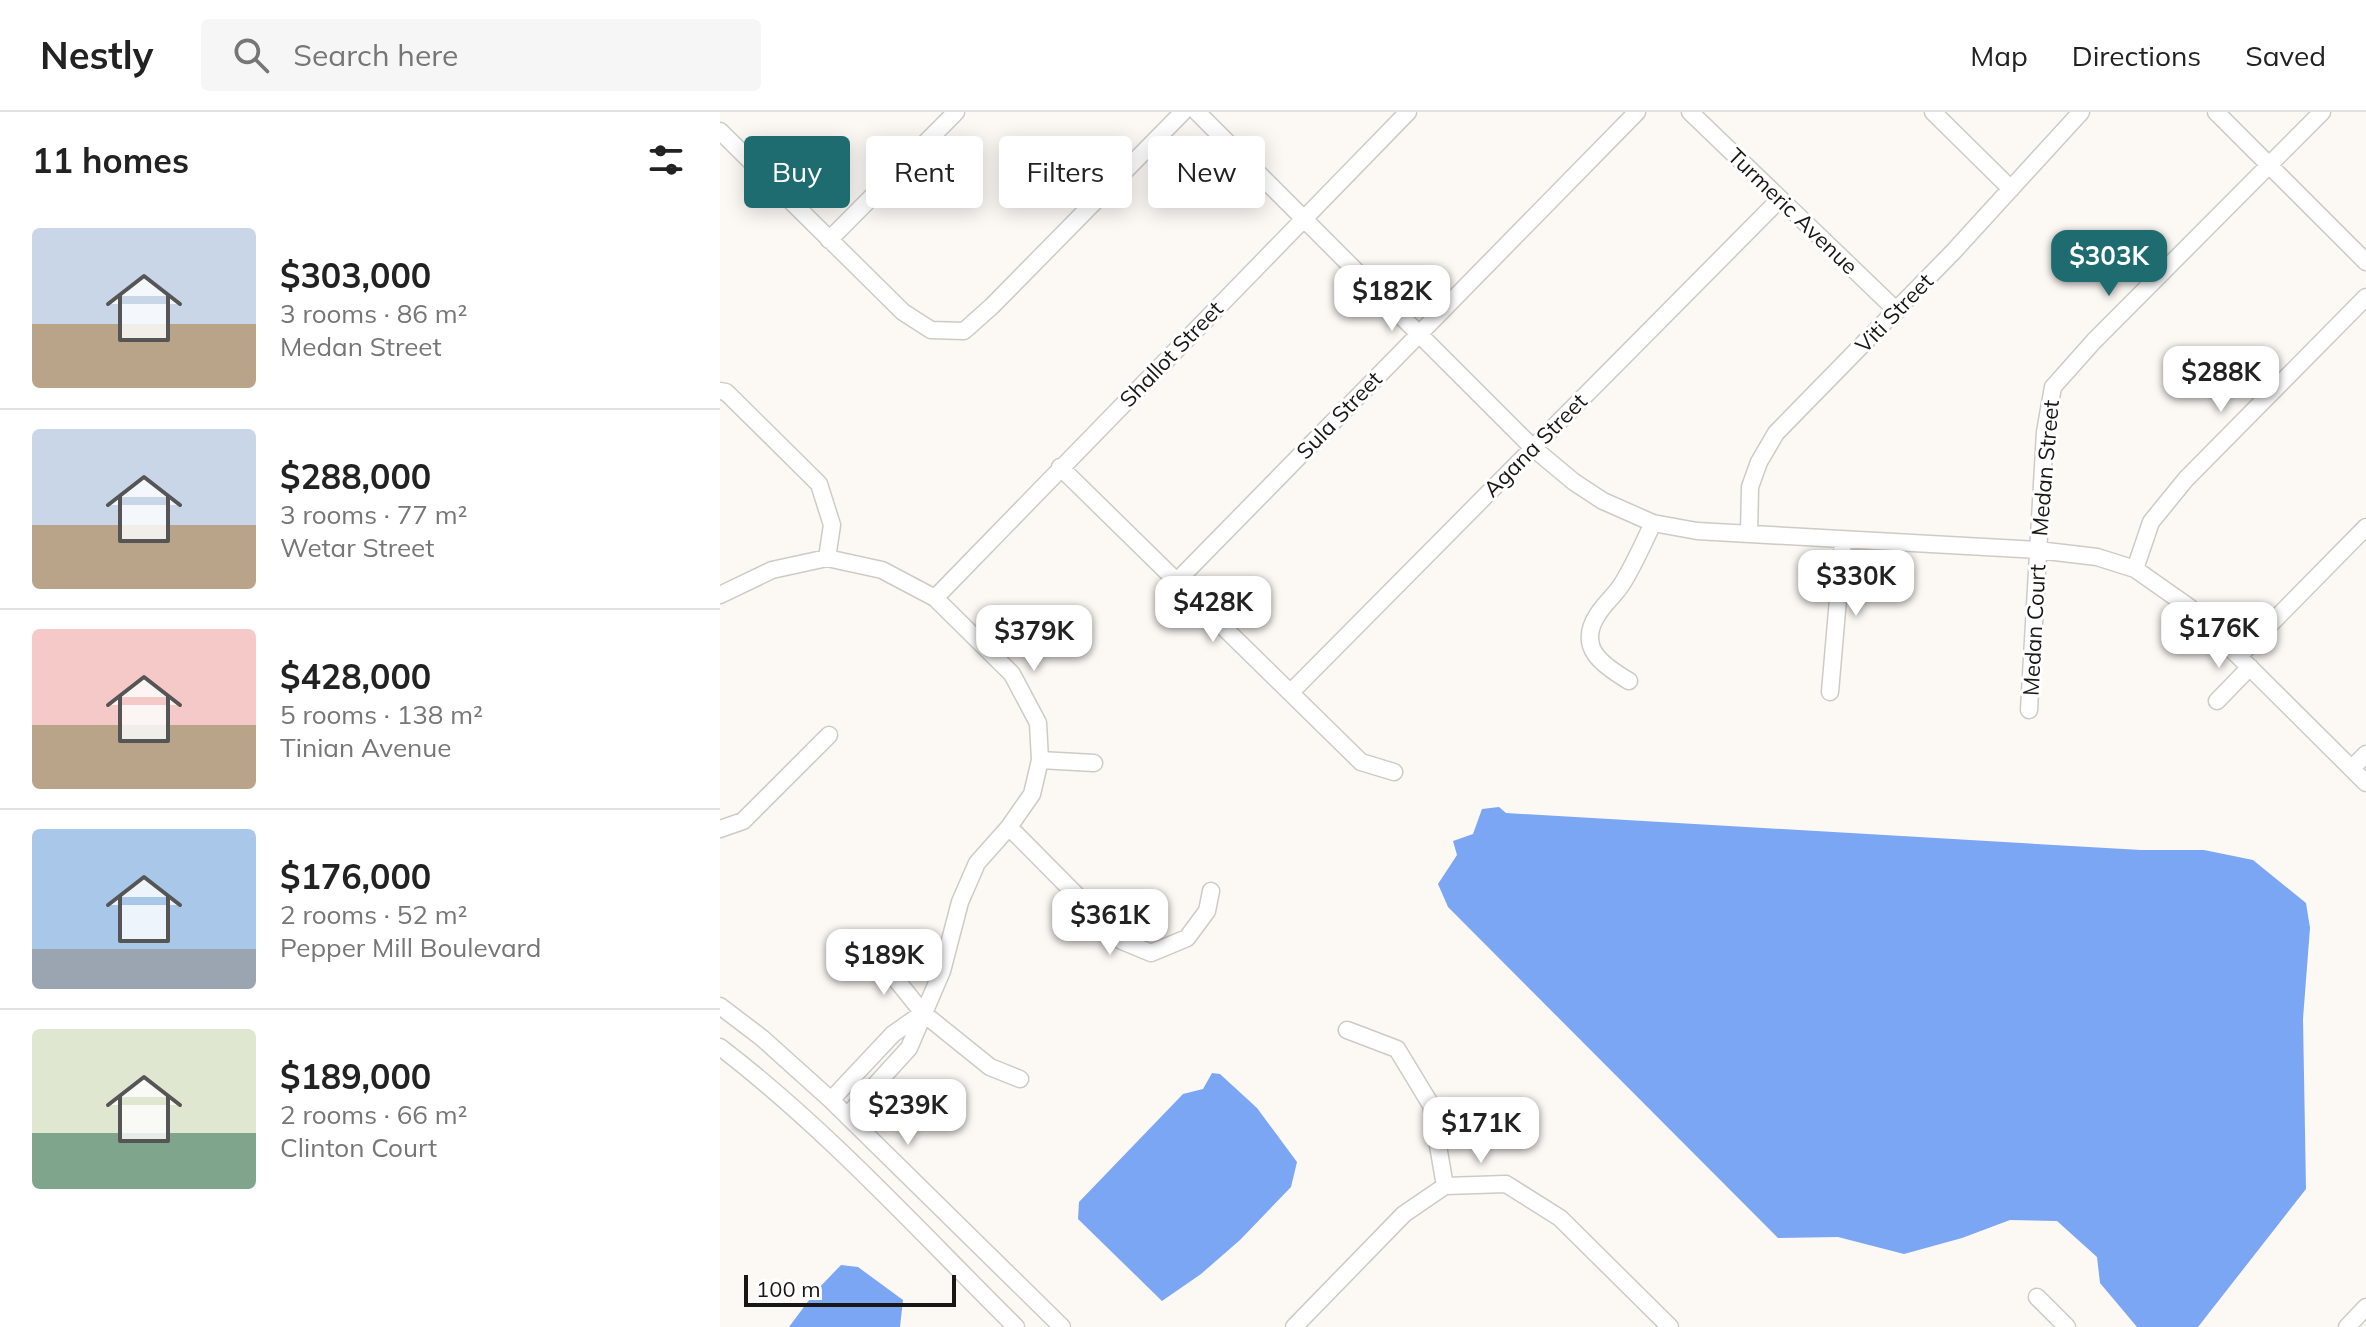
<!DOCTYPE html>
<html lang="en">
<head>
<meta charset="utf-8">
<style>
  body { margin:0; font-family:Mulish,sans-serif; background:#f6f6f6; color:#222; height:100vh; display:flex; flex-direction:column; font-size:30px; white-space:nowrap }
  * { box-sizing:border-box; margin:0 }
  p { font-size:26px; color:#767676 }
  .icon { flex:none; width:44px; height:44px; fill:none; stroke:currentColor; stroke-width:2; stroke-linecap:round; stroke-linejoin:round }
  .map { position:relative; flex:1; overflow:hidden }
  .details { display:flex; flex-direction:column; background:#fff; width:720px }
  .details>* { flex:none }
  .guide { position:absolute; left:24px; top:24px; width:760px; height:72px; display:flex; gap:16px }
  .scale { position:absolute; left:24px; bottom:20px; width:212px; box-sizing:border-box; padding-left:8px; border:4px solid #181715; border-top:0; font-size:22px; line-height:28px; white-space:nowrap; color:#181715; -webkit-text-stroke:6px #fff; paint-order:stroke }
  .price { position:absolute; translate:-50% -68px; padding:0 18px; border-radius:16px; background:#fff; color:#222; font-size:26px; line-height:52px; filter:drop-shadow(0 2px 4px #0008) }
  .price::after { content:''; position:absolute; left:50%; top:48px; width:24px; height:18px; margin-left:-12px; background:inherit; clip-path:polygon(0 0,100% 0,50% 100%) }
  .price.current { background:#1e6b70; color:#fff }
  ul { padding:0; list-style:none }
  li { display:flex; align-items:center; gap:24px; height:200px; padding:0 32px }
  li+li { border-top:2px solid #e0e0e0 }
  li span { display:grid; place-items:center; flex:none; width:224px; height:160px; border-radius:8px; color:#555 }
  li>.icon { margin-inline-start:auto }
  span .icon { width:96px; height:96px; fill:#fffc; stroke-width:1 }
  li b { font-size:34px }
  h2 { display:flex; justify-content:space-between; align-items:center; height:96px; padding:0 32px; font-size:34px }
  .tag { padding:0 28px; border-radius:8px; background:#fff; box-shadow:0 4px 20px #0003; font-size:28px; line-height:72px }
  .tag.current { background:#1e6b70; color:#fff }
  header { display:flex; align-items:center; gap:48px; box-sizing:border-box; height:112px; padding:0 40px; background:#fff; border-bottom:2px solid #e0e0e0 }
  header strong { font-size:38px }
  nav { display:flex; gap:44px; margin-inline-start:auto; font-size:28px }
  .search { width:560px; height:72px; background:#f6f6f6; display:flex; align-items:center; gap:20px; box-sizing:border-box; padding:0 28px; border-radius:8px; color:#767676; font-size:30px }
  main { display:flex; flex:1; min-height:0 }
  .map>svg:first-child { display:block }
  .water { fill:#7ba6f4 }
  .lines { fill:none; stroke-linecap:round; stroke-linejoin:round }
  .minor-casing { stroke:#cecbc7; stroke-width:19 }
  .minor { stroke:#fff; stroke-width:16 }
  .labels { text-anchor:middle; stroke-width:6; stroke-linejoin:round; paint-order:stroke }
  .street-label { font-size:22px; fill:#181715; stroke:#fff }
</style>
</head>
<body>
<header>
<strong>Nestly</strong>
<div class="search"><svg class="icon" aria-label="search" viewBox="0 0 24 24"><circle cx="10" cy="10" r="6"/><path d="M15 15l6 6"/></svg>Search here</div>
<nav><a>Map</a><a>Directions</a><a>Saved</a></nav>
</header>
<main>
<section class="details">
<h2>11 homes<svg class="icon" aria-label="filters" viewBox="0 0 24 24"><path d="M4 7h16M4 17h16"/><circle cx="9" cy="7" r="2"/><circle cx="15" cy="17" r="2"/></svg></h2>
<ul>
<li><span style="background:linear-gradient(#c9d6e8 60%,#b9a48a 0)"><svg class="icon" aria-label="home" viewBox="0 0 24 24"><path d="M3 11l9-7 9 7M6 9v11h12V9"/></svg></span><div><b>$303,000</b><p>3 rooms · 86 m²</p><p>Medan Street</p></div></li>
<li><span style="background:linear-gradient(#c9d6e8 60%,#b9a48a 0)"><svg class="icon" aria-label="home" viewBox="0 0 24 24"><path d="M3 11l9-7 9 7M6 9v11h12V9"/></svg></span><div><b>$288,000</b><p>3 rooms · 77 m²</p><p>Wetar Street</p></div></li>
<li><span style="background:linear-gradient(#f6c9c9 60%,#b9a48a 0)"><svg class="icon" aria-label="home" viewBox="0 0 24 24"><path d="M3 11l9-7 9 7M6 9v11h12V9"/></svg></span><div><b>$428,000</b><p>5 rooms · 138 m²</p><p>Tinian Avenue</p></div></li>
<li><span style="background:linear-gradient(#a9c7e8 75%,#9aa5b1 0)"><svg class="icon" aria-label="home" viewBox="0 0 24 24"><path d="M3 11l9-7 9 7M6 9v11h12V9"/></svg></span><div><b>$176,000</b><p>2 rooms · 52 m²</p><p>Pepper Mill Boulevard</p></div></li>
<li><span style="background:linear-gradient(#dfe7d0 65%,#7fa58c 0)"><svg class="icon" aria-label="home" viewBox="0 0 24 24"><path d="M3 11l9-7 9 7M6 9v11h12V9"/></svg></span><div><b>$189,000</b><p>2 rooms · 66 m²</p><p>Clinton Court</p></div></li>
</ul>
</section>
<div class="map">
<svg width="1646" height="1215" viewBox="0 0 1646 1215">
  <rect width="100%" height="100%" fill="#fcf8f4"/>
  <path class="water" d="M779 695 786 701 1421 738H1484L1533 748 1586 791 1590 816 1583 907 1586 1077 1478 1215H1417L1380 1171 1377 1145 1337 1109 1290 1108 1242 1126 1184 1142 1118 1125 1058 1126 728 795 718 772 737 743 733 729 753 722 762 697Z
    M492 961 500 962 537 996 577 1050 571 1075 520 1128 481 1162 442 1189 358 1107 359 1090 463 982 483 977Z
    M121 1153 138 1155 183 1188 180 1215H69L95 1180Z"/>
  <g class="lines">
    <defs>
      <path id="minor" d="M477 0 812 335 854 370 883 389 933 411 977 419 1318 438 1377 445 1415 457 1469 495 1646 671
        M970 0 1177 199
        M1213 0 1291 77
        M1496 0 1646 150
        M0 19 183 200 211 218 244 219 272 194 463 0
        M109 128 236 0
        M0 279 6 280 99 372 112 413 107 446
        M340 355 641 650 674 660
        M1029 422 1030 375 1039 350 1056 321 1234 139 1361 0
        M1415 457 1431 410 1466 367 1646 185
        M456 470 917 0
        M0 483 52 458 107 446 162 458 215 486 292 562 318 611 320 648 312 682 289 715 257 751 240 790 222 859 189 936 127 1004
        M215 486 688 0
        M1519 544 1646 415
        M909 569C882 553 856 535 878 502 885 491 895 483 902 472 914 453 923 432 933 411
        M571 580 1060 87
        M1110 580 1123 429
        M1497 589 1530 555
        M1309 598 1325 320 1333 275 1374 229 1602 0
        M320 648 374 651
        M1632 656 1646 642
        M289 715 402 829 431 841 467 826 487 799 491 779
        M0 717 23 709 109 623
        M158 845 203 901 270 955 300 967
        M0 894 42 926 111 988 342 1215
        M627 918 677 937 711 993 725 1074
        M0 935C107 1017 200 1120 296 1215
        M111 988 173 922 203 901
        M1317 1185 1347 1215
        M574 1215 684 1102 725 1074 786 1072 840 1106 950 1215
        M1627 1215 1646 1195"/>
    </defs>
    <use href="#minor" class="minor-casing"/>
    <use href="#minor" class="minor"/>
  </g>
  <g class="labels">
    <g class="street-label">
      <text transform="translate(1073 99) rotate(44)" y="8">Turmeric Avenue</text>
      <text transform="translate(1174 201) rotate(-46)" y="8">Viti Street</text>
      <text transform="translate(451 242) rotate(-46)" y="8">Shallot Street</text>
      <text transform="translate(619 303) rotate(-46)" y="8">Sula Street</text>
      <text transform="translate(815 333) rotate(-45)" y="8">Agana Street</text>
      <text transform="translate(1325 356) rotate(-85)" y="8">Medan Street</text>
      <text transform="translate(1314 518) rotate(-87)" y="8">Medan Court</text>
    </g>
  </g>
</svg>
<div class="scale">100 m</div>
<b class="price current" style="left:1389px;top:186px">$303K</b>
<b class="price" style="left:672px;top:221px">$182K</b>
<b class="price" style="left:1501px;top:302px">$288K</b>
<b class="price" style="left:1136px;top:506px">$330K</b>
<b class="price" style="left:493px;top:532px">$428K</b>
<b class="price" style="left:1499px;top:558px">$176K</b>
<b class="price" style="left:314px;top:561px">$379K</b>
<b class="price" style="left:390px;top:845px">$361K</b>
<b class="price" style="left:164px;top:885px">$189K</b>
<b class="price" style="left:188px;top:1035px">$239K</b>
<b class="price" style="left:761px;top:1053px">$171K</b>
<div class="guide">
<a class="tag current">Buy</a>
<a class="tag">Rent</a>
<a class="tag">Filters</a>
<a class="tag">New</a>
</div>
</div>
</main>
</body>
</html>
